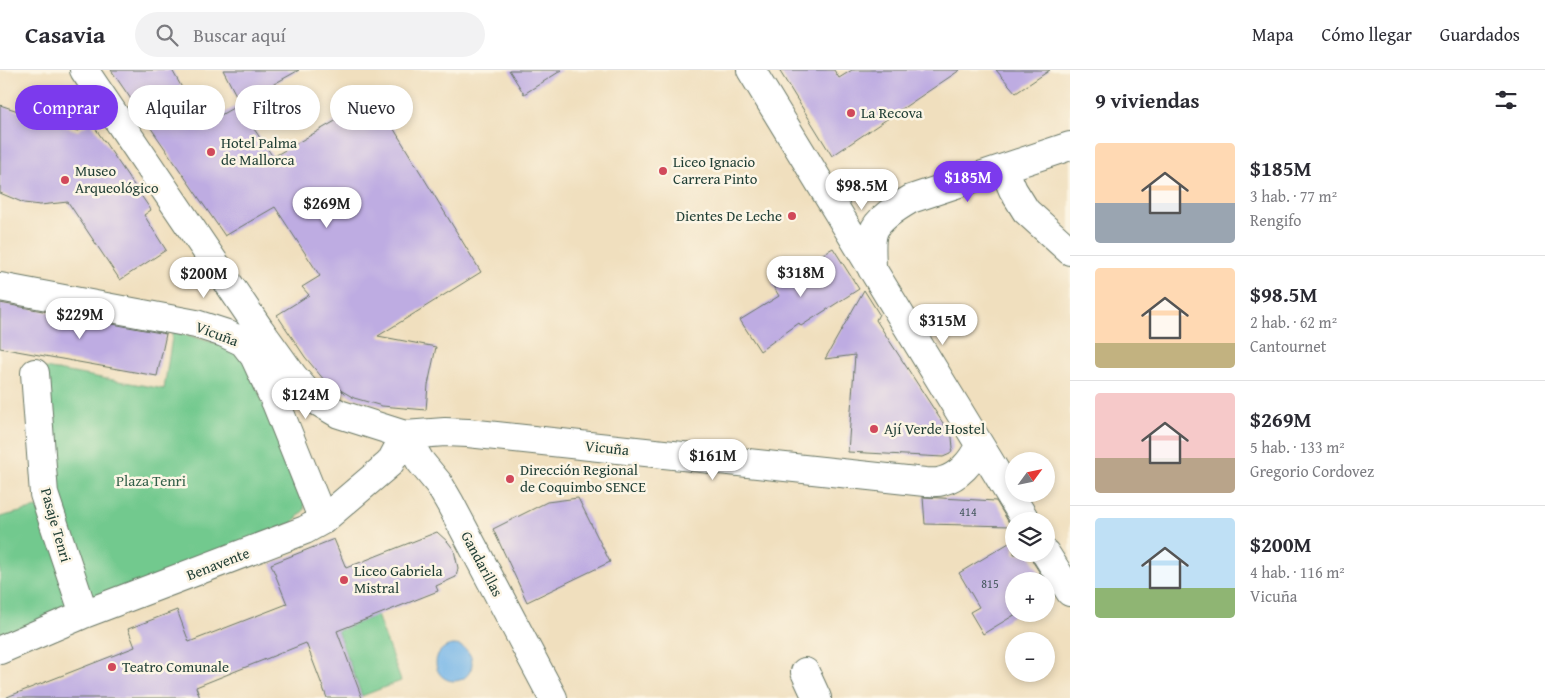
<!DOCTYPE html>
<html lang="es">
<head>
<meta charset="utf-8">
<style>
  body { margin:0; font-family:"Gentium Book Plus",serif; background:#f2f2f3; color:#2b2b33; height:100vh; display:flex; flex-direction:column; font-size:19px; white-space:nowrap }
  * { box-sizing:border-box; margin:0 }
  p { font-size:16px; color:#7c7c81 }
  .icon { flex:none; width:28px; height:28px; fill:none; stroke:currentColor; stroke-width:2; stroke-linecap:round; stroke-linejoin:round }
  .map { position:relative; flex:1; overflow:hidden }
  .panel { display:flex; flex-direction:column; background:#fff; width:475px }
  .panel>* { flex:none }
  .guide { position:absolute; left:15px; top:15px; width:475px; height:45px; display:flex; gap:10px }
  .needle { width:32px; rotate:57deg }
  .buttons { position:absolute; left:1005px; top:382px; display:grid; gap:10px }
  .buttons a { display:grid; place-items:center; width:50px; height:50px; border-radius:50%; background:#fff; box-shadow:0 2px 8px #0003; font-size:25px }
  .price { position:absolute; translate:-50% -42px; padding:0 11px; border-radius:18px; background:#fff; color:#222; font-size:16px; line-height:32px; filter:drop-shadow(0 1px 2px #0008) }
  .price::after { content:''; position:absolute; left:50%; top:30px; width:15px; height:11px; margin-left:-8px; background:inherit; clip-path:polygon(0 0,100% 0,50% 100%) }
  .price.on { background:#7c3aed; color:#fff }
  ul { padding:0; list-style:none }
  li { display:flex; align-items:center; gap:15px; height:125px; padding:0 25px }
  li+li { border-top:1px solid #e1e1e2 }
  li span { display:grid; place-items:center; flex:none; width:140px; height:100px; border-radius:5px; color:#555 }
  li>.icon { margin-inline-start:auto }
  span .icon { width:60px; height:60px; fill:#fffc; stroke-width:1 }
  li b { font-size:21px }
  h2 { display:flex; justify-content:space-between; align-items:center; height:60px; padding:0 25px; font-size:21px }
  .chip { padding:0 18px; border-radius:22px; background:#fff; box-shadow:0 2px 8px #0003; font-size:18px; line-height:45px }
  .chip.on { background:#7c3aed; color:#fff }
  header { display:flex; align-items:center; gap:30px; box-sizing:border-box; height:70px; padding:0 25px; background:#fff; border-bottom:1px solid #e1e1e2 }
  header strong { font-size:24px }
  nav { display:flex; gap:28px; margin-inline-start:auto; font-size:18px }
  .search { width:350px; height:45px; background:#f2f2f3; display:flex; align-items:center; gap:12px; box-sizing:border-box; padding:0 18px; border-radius:28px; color:#7c7c81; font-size:19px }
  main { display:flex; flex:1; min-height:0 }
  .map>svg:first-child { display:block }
  .green { fill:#72c98e; stroke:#488361 }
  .water { fill:#74b5e8; stroke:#4a798e }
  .building { fill:#beace2 }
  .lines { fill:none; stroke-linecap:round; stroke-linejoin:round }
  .minor-casing { stroke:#687664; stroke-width:30 }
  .minor { stroke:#fff; stroke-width:28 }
  .poi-dot { fill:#d1495b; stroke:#fcf5e5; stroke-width:2 }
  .labels { text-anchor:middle; stroke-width:5; stroke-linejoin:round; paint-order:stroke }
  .number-label { font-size:12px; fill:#475960 }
  .poi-label { font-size:15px; fill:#1f3d34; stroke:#fcf5e5; text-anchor:start }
  .street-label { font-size:15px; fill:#1f3d34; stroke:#fcf5e5 }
  .park-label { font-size:15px; fill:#34604a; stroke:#fcf5e5 }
</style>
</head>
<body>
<header>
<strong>Casavia</strong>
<div class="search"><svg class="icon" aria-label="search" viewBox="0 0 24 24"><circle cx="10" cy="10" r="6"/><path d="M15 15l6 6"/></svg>Buscar aquí</div>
<nav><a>Mapa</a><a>Cómo llegar</a><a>Guardados</a></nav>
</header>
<main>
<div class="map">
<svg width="1070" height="628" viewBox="0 0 1070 628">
  <rect width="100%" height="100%" fill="#fcf5e5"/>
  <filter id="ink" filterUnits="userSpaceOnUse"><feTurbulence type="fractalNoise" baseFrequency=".02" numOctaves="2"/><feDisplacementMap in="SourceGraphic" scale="10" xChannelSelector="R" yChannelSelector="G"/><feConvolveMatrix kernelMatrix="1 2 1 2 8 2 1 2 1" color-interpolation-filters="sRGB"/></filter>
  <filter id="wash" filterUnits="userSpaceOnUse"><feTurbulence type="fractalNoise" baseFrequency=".0096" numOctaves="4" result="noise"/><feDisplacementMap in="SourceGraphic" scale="20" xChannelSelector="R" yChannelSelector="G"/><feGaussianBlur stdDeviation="1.12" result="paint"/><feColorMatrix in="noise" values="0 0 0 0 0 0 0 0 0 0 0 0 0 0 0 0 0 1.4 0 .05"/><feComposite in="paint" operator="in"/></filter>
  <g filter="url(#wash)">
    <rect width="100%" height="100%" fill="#f0dfbe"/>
    <path class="green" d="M173 261 240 280 305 426 304 440 292 453 0 569V447L60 432 52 395 45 298 164 319Z
      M377 545 401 611 362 626 337 561Z"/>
    <path class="water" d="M436 593a18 18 0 1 1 36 0a18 18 0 1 1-36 0Z"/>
    <g id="blocks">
      <path class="building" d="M111 0H172L203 55 256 25 267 44 250 53 273 87 375 28 481 202 378 266 436 277 428 315 426 340 382 336 354 328 325 311 305 287 277 245 309 225 302 217 320 206 275 137 225 166Z
        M223 0H299L240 33Z
        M509 0H562L524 24Z
        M779 0H834L839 8 852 0H960L832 86Z
        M996 0H1050L1016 23Z
        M0 35 78 61 91 52 151 140 144 145 166 180 120 210 68 132 40 135 24 133 0 123Z
        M833 178 859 219 801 256 799 253 760 281 740 250 779 226 772 214Z
        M864 220 879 244 876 250 952 367 953 378 950 384 943 387 848 382 855 285 825 289Z
        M0 233 166 264 157 306 0 278Z
        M923 427 996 431 1011 456 925 454Z
        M578 428 610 492 527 532 493 459 547 432Z
        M437 462 448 472 454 480 458 498 456 507 436 516 438 521 337 561 362 628H327L306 573 196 617 200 628H7V627L135 577 128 559 177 540 189 572 287 534 271 494 334 469 346 498Z
        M1014 470V484H1031L1033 492 1045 511H1014V544H1016L983 564 970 542 979 537 959 503Z"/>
    </g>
  </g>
  <g filter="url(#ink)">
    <use href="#blocks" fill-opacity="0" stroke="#687664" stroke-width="1"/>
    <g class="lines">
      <defs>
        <path id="minor" d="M84 0 260 260 293 306 312 328 339 344 405 365 445 362 468 363 925 412C930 412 937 413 942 411 959 407 972 391 979 376
          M751 0 1026 451
          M1004 99 1013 120 1026 141 1070 181
          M872 199C872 188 870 173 873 163 877 149 899 136 911 129L1070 76
          M0 217 196 254 224 263 243 272 254 286 276 333 323 450
          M35 303 44 424 84 544
          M405 365 420 391 439 414 450 433 553 628
          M1046 484 1070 522
          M0 580 84 544 305 460 323 450 390 393 405 365
          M805 602 817 628"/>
      </defs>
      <use href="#minor" class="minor-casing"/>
      <use href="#minor" class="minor"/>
    </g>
  </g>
  <g class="poi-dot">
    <circle cx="851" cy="43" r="5"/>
    <circle cx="211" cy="82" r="5"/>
    <circle cx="663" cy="101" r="5"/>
    <circle cx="65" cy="110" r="5"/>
    <circle cx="792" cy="146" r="5"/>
    <circle cx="874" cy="359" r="5"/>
    <circle cx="510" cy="409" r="5"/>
    <circle cx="344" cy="510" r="5"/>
    <circle cx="112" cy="597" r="5"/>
  </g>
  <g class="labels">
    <g class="number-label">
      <text x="968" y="446">414</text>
      <text x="990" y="518">815</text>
    </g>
    <g class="poi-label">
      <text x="861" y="48">La Recova</text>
      <text x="221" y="78">Hotel Palma<tspan x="221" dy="17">de Mallorca</tspan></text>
      <text x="673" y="97">Liceo Ignacio<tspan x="673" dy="17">Carrera Pinto</tspan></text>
      <text x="75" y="106">Museo<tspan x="75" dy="17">Arqueológico</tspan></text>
      <text x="782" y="151" text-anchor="end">Dientes De Leche</text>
      <text x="884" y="364">Ají Verde Hostel</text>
      <text x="520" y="405">Dirección Regional<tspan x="520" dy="17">de Coquimbo SENCE</tspan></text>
      <text x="354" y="506">Liceo Gabriela<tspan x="354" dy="17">Mistral</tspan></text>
      <text x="122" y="602">Teatro Comunale</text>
    </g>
    <g class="street-label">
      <text transform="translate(217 264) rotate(21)" y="5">Vicuña</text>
      <text transform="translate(607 378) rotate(6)" y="5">Vicuña</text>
      <text transform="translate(56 455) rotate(74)" y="5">Pasaje Tenri</text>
      <text transform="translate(218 494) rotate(-21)" y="5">Benavente</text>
      <text transform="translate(482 494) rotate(62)" y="5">Gandarillas</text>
    </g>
    <g class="park-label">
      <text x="151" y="416">Plaza Tenri</text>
    </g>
  </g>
</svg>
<div class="buttons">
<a><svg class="needle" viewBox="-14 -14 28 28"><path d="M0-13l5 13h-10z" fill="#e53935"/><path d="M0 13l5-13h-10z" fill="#7c7c81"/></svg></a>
<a><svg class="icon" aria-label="layers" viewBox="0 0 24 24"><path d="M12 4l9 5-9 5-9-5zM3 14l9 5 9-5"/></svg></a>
<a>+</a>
<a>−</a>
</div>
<b class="price on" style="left:968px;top:133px">$185M</b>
<b class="price" style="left:862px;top:141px">$98.5M</b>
<b class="price" style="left:327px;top:159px">$269M</b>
<b class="price" style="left:801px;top:228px">$318M</b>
<b class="price" style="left:204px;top:229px">$200M</b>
<b class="price" style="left:80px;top:270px">$229M</b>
<b class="price" style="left:943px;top:276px">$315M</b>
<b class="price" style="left:306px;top:350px">$124M</b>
<b class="price" style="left:713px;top:411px">$161M</b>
<div class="guide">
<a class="chip on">Comprar</a>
<a class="chip">Alquilar</a>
<a class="chip">Filtros</a>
<a class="chip">Nuevo</a>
</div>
</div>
<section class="panel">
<h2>9 viviendas<svg class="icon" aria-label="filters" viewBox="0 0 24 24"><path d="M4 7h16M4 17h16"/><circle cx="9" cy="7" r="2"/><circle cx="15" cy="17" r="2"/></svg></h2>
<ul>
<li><span style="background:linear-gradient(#ffd9b3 60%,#9aa5b1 0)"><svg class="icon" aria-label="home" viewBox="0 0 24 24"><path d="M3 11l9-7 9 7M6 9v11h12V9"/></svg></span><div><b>$185M</b><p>3 hab. · 77 m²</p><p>Rengifo</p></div></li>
<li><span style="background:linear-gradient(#ffd9b3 75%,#c2b280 0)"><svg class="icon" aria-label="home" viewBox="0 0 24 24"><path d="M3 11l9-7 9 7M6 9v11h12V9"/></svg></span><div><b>$98.5M</b><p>2 hab. · 62 m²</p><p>Cantournet</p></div></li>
<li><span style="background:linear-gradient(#f6c9c9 65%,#b9a48a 0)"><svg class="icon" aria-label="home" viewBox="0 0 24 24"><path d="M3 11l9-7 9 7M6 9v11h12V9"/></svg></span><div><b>$269M</b><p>5 hab. · 133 m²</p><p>Gregorio Cordovez</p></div></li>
<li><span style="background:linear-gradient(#bfe0f5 70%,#8fb573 0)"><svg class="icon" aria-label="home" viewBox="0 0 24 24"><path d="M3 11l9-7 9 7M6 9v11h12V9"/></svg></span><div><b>$200M</b><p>4 hab. · 116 m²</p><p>Vicuña</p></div></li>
</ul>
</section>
</main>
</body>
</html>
